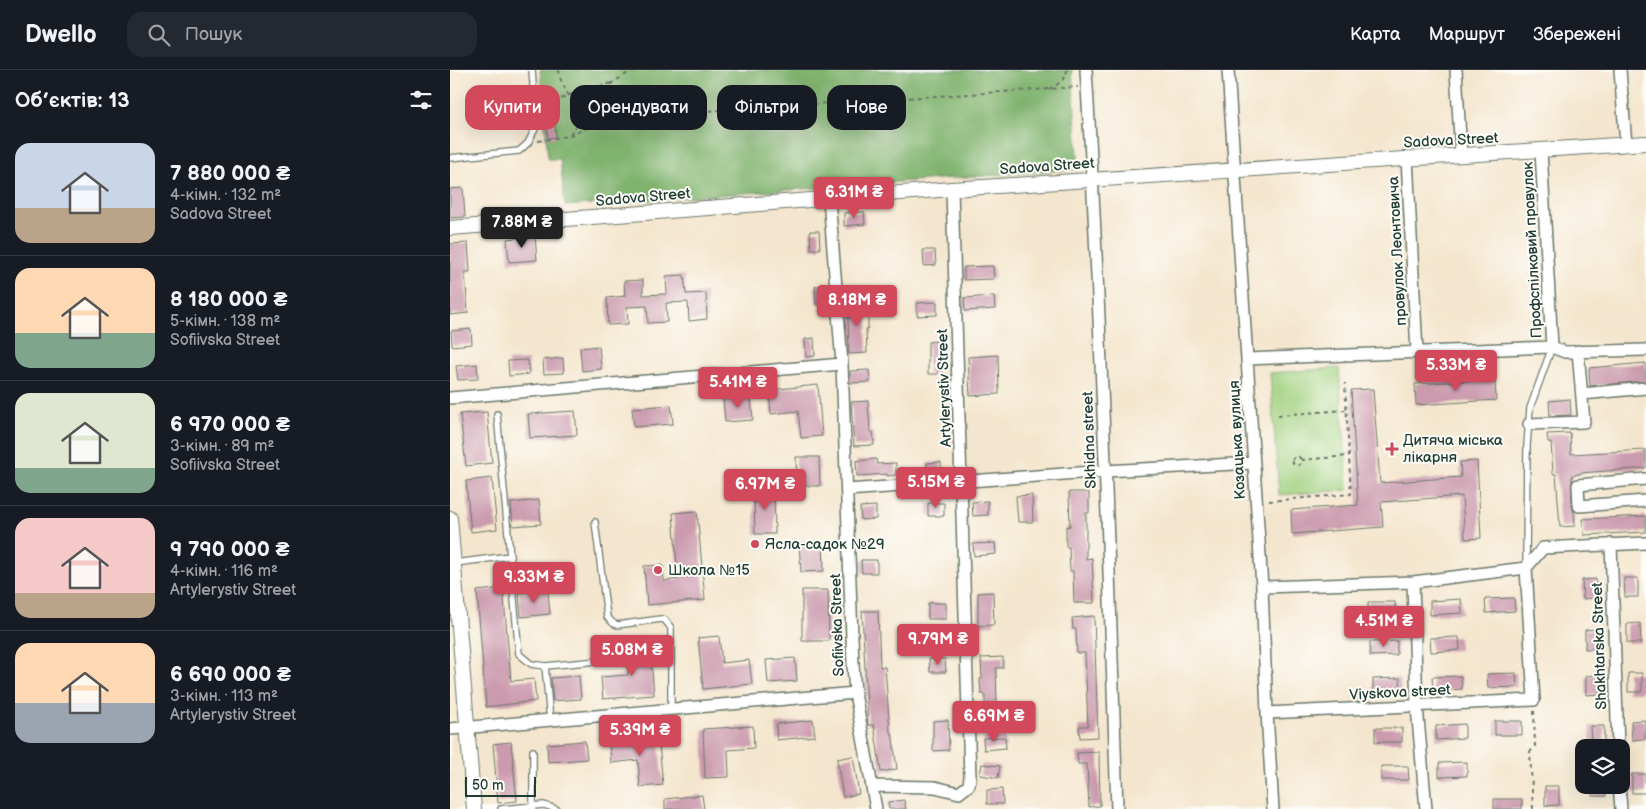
<!DOCTYPE html>
<html lang="uk">
<head>
<meta charset="utf-8">
<style>
  body { margin:0; font-family:"Balsamiq Sans",sans-serif; background:#242831; color:#f1f3f6; height:100vh; display:flex; flex-direction:column; font-size:19px; white-space:nowrap }
  * { box-sizing:border-box; margin:0 }
  p { font-size:16px; color:#9ea1a6 }
  .icon { flex:none; width:28px; height:28px; fill:none; stroke:currentColor; stroke-width:2; stroke-linecap:round; stroke-linejoin:round }
  .map { position:relative; flex:1; overflow:hidden }
  .side { display:flex; flex-direction:column; background:#171b24; width:450px }
  .side>* { flex:none }
  .guide { position:absolute; left:15px; top:15px; width:475px; height:45px; display:flex; gap:10px }
  .buttons { position:absolute; left:1125px; top:669px; display:grid; gap:10px }
  .buttons a { display:grid; place-items:center; width:55px; height:55px; border-radius:10px; background:#171b24; box-shadow:0 5px 20px #0002; font-size:25px }
  .scale { position:absolute; left:15px; bottom:12px; width:71px; box-sizing:border-box; padding-left:5px; border:2px solid #1f3d34; border-top:0; font-size:14px; line-height:18px; white-space:nowrap; color:#1f3d34; -webkit-text-stroke:4px #fdfcf7; paint-order:stroke }
  .price { position:absolute; translate:-50% -42px; padding:0 11px; border-radius:5px; background:#d1495b; color:#fff; font-size:16px; line-height:32px; filter:drop-shadow(0 1px 2px #0008) }
  .price::after { content:''; position:absolute; left:50%; top:30px; width:15px; height:11px; margin-left:-8px; background:inherit; clip-path:polygon(0 0,100% 0,50% 100%) }
  .price.on { background:#222; color:#fff }
  ul { padding:0; list-style:none }
  li { display:flex; align-items:center; gap:15px; height:125px; padding:0 15px }
  li+li { border-top:1px solid #363941 }
  li span { display:grid; place-items:center; flex:none; width:140px; height:100px; border-radius:15px; color:#555 }
  li>.icon { margin-inline-start:auto }
  span .icon { width:60px; height:60px; fill:#fffc; stroke-width:1 }
  li b { font-size:21px }
  h2 { display:flex; justify-content:space-between; align-items:center; height:60px; padding:0 15px; font-size:21px }
  .pill { padding:0 18px; border-radius:15px; background:#171b24; box-shadow:0 5px 20px #0002; font-size:18px; line-height:45px }
  .pill.on { background:#d1495b; color:#fff }
  header { display:flex; align-items:center; gap:30px; box-sizing:border-box; height:70px; padding:0 25px; background:#171b24; border-bottom:1px solid #363941 }
  header strong { font-size:24px }
  nav { display:flex; gap:28px; margin-inline-start:auto; font-size:18px }
  .search { width:350px; height:45px; background:#242831; display:flex; align-items:center; gap:12px; box-sizing:border-box; padding:0 18px; border-radius:15px; color:#9ea1a6; font-size:19px }
  main { display:flex; flex:1; min-height:0 }
  .map>svg:first-child { display:block }
  .green { fill:#a1d180; stroke:#60875a }
  .forest { fill:#80b36e; stroke:#507851 }
  .building { fill:#ca9aad }
  .lines { fill:none; stroke-linecap:round; stroke-linejoin:round }
  .service-casing { stroke:#6a786a; stroke-width:8 }
  .minor-casing { stroke:#6a786a; stroke-width:14 }
  .tertiary-casing { stroke:#6a786a; stroke-width:16 }
  .path { stroke:#6a786a; stroke-width:2; stroke-dasharray:4 4; stroke-linecap:butt }
  .service { stroke:#fff; stroke-width:5.5 }
  .minor { stroke:#fff; stroke-width:11 }
  .tertiary { stroke:#fff; stroke-width:14 }
  .poi-dot { fill:#d1495b; stroke:#fdfcf7; stroke-width:2 }
  .labels { text-anchor:middle; stroke-width:4; stroke-linejoin:round; paint-order:stroke }
  .street-label { font-size:15px; fill:#1f3d34; stroke:#fdfcf7 }
  .poi-label { font-size:15px; fill:#1f3d34; stroke:#fdfcf7; text-anchor:start }
</style>
</head>
<body>
<header>
<strong>Dwello</strong>
<div class="search"><svg class="icon" aria-label="search" viewBox="0 0 24 24"><circle cx="10" cy="10" r="6"/><path d="M15 15l6 6"/></svg>Пошук</div>
<nav><a>Карта</a><a>Маршрут</a><a>Збережені</a></nav>
</header>
<main>
<section class="side">
<h2>Об’єктів: 13<svg class="icon" aria-label="filters" viewBox="0 0 24 24"><path d="M4 7h16M4 17h16"/><circle cx="9" cy="7" r="2"/><circle cx="15" cy="17" r="2"/></svg></h2>
<ul>
<li><span style="background:linear-gradient(#c9d6e8 65%,#b9a48a 0)"><svg class="icon" aria-label="home" viewBox="0 0 24 24"><path d="M3 11l9-7 9 7M6 9v11h12V9"/></svg></span><div><b>7 880 000 ₴</b><p>4-кімн. · 132 m²</p><p>Sadova Street</p></div></li>
<li><span style="background:linear-gradient(#ffd9b3 65%,#7fa58c 0)"><svg class="icon" aria-label="home" viewBox="0 0 24 24"><path d="M3 11l9-7 9 7M6 9v11h12V9"/></svg></span><div><b>8 180 000 ₴</b><p>5-кімн. · 138 m²</p><p>Sofiivska Street</p></div></li>
<li><span style="background:linear-gradient(#dfe7d0 75%,#7fa58c 0)"><svg class="icon" aria-label="home" viewBox="0 0 24 24"><path d="M3 11l9-7 9 7M6 9v11h12V9"/></svg></span><div><b>6 970 000 ₴</b><p>3-кімн. · 89 m²</p><p>Sofiivska Street</p></div></li>
<li><span style="background:linear-gradient(#f6c9c9 75%,#b9a48a 0)"><svg class="icon" aria-label="home" viewBox="0 0 24 24"><path d="M3 11l9-7 9 7M6 9v11h12V9"/></svg></span><div><b>9 790 000 ₴</b><p>4-кімн. · 116 m²</p><p>Artylerystiv Street</p></div></li>
<li><span style="background:linear-gradient(#ffd9b3 60%,#9aa5b1 0)"><svg class="icon" aria-label="home" viewBox="0 0 24 24"><path d="M3 11l9-7 9 7M6 9v11h12V9"/></svg></span><div><b>6 690 000 ₴</b><p>3-кімн. · 113 m²</p><p>Artylerystiv Street</p></div></li>
</ul>
</section>
<div class="map">
<svg width="1196" height="739" viewBox="0 0 1196 739">
  <rect width="100%" height="100%" fill="#fdfcf7"/>
  <filter id="ink" filterUnits="userSpaceOnUse"><feTurbulence type="fractalNoise" baseFrequency=".02" numOctaves="2"/><feDisplacementMap in="SourceGraphic" scale="10" xChannelSelector="R" yChannelSelector="G"/><feConvolveMatrix kernelMatrix="1 2 1 2 8 2 1 2 1" color-interpolation-filters="sRGB"/></filter>
  <filter id="wash" filterUnits="userSpaceOnUse"><feTurbulence type="fractalNoise" baseFrequency=".0096" numOctaves="4" result="noise"/><feDisplacementMap in="SourceGraphic" scale="20" xChannelSelector="R" yChannelSelector="G"/><feGaussianBlur stdDeviation="1.12" result="paint"/><feColorMatrix in="noise" values="0 0 0 0 0 0 0 0 0 0 0 0 0 0 0 0 0 1.4 0 .05"/><feComposite in="paint" operator="in"/></filter>
  <g filter="url(#wash)">
    <rect width="100%" height="100%" fill="#f4e6ce"/>
    <path class="green" d="M889 298 898 420 829 425 820 303Z"/>
    <path class="forest" d="M90 0H622L629 99 115 136 110 89H98Z"/>
    <g id="blocks">
      <path class="building" d="M96 47H104L106 67 98 68Z
        M13 118 15 147 0 148V119Z
        M414 142 415 154 394 156V143Z
        M360 161H369L370 179H361Z
        M85 166 87 190 59 192 57 169Z
        M18 173 20 202H15L18 243 0 245V174Z
        M473 180H485L486 195 474 196Z
        M543 196 544 209 514 210V197Z
        M234 205 236 224 256 223 257 249 239 251 238 232 216 233 217 252 198 253 197 236 177 237 178 254 158 255 157 228 175 226 174 211 193 210V225L217 224 216 206Z
        M365 216H374L375 234H366Z
        M400 222H409L410 246H418V258L416 259 417 283 399 284 398 247H401Z
        M544 226 545 239 515 241 514 228Z
        M487 232V245L467 246V233Z
        M21 259 22 274 2 276 1 261Z
        M364 268 365 286 356 287 355 269Z
        M487 271 488 304H478V272Z
        M149 276 151 299 132 301 130 278Z
        M548 285 549 324 520 326 518 287Z
        M113 288 114 303 94 304 93 290Z
        M78 290 79 304 59 306 58 291Z
        M1196 293V311L1140 316 1139 298Z
        M27 294 28 309 8 310 6 296Z
        M419 300 420 312 400 313V301Z
        M1045 309 1046 330 966 335 965 314Z
        M368 315 372 366 351 368 348 341 321 344 319 320Z
        M923 319 930 413 1011 407 1010 392 1027 391 1031 468 1015 469 1012 426 931 432 933 457 842 464 841 440 908 435 901 320Z
        M301 327 303 350 275 352 273 329Z
        M1120 329 1121 345 1100 346 1099 331Z
        M418 331 420 362H423L424 375 404 376 401 332Z
        M221 335 223 354 184 357 182 338Z
        M125 341 127 365 80 368 78 344Z
        M37 342 42 393 16 396 10 344Z
        M1120 363 1121 384 1196 380V398L1130 403V404L1122 405V436L1124 442 1125 456 1110 457 1106 404H1103L1101 372H1098L1097 364Z
        M346 387H369L370 416H347Z
        M426 389 427 394 446 393V405L437 406V404L407 406 406 391Z
        M491 392 492 404 477 405V393Z
        M42 408 47 459 21 462 16 411Z
        M308 416H324L325 464H305L304 423H308Z
        M619 422H639V443H636V489L642 488 644 533H624L623 501H620L619 477H616V457L620 456Z
        M582 425 583 452H568L566 426Z
        M89 430 91 454 63 456 61 433Z
        M538 431V445L523 446 522 432Z
        M478 433H494V446H478Z
        M426 436V449L411 450 410 437Z
        M247 441 255 530 197 535 194 496 213 495 214 511 228 509 223 443Z
        M1196 446V462L1134 465 1133 449Z
        M373 472 374 501 351 502 349 473Z
        M545 473 546 484 524 486 523 474Z
        M411 490H427V503H412Z
        M1174 508H1188V527H1175Z
        M1146 509V528L1133 529 1132 510Z
        M53 518 61 611 84 609 86 631 36 637 27 521Z
        M352 520H378L379 571H352Z
        M98 521 100 544 71 547 69 523Z
        M543 522 544 555 528 556V523Z
        M1064 528 1065 541 1036 543 1035 529Z
        M1011 529 1012 543 980 545V531Z
        M918 532H945L946 546H918Z
        M478 533H496V549H478Z
        M412 541H428L430 597H435L440 662H442L447 699 431 702 424 655H418Z
        M644 546 648 667 630 668 629 656H638L635 583H627L626 559H623L622 548Z
        M1190 553 1191 573H1177V554Z
        M1149 559V579H1135V560Z
        M269 566 272 593 299 590 302 614 253 619 248 568Z
        M1009 567 1010 580 981 582 980 568Z
        M947 571V585L920 586V572Z
        M200 576 204 625 153 629 151 607 178 605 176 578Z
        M553 587V598H546L547 636H551V651L535 652V624H531L530 609H532L531 588Z
        M345 588 347 611 318 613 316 590Z
        M479 589H495L496 602H480Z
        M1066 603 1067 617 1038 618 1037 604Z
        M1178 603H1192V622H1178Z
        M1149 605 1150 624 1136 625V606Z
        M129 606 131 629 103 631 101 608Z
        M1011 606 1012 619 983 621 982 607Z
        M950 608 951 622 923 623V609Z
        M363 650 365 666 327 670 326 654Z
        M498 650 499 680 483 681V651Z
        M1195 650V669L1182 670 1181 651Z
        M1045 651H1072V665H1045Z
        M1015 654V668L986 670V656Z
        M303 656 304 678 278 680 279 707 255 708 253 659Z
        M1140 656H1154V675H1141Z
        M925 658H952V672H925Z
        M208 664 213 715 190 717 188 690 161 693 159 669Z
        M555 667 556 678 534 680 533 668Z
        M135 671 137 689 98 692 97 674Z
        M61 672 67 731 48 733 43 674Z
        M649 682 650 736 639 737 637 694H628L627 683Z
        M403 686 409 724 393 727 387 689Z
        M1017 692V706L989 707V693Z
        M532 694 550 696 548 708 530 705Z
        M931 696H958L959 710H931Z
        M1182 704H1195L1196 723H1182Z
        M1142 715H1155L1156 726H1142Z
        M1095 716H1109V735L1095 736Z
        M552 719 553 734H537V720Z
        M252 725 254 739H215V729Z
        M1044 729H1072V739H1044Z
        M454 730 456 739H439L438 732Z"/>
    </g>
  </g>
  <g filter="url(#ink)">
    <use href="#blocks" fill-opacity="0" stroke="#6a786a" stroke-width="1"/>
    <g class="lines">
      <defs>
        <path id="service" d="M0 88 69 81 78 73 86 57 82 0
          M47 344 69 584 81 594 95 596 169 589
          M145 452 157 547 163 553 167 555 211 549 215 550 221 558V640
          M5 493 60 486
          M1076 496 1077 375 1080 338 1102 277
          M95 596 100 650
          M51 739 94 735 106 739
          M83 739V681"/>
        <path id="minor" d="M636 0C651 246 659 493 667 739
          M778 0 812 517 817 643 823 739
          M1006 0 1011 85
          M1170 0 1176 75
          M1091 81 1102 277
          M957 88 967 282
          M379 128 392 294 403 594 405 623 426 739
          M797 289 1102 277 1115 282 1196 280
          M1132 324 1196 318
          M0 328 392 294
          M1079 354 1134 352 1128 281
          M1196 409 1128 415 1129 436 1196 431
          M397 420 655 401 803 393
          M1161 474 1168 678
          M963 512 967 637 976 739
          M812 517 963 512 1076 498 1093 478 1196 473
          M817 643 1084 630 1076 498
          M0 659 405 623
          M1169 715 1171 739
          M423 716 485 717 509 723 519 715 520 707 502 119"/>
        <path id="tertiary" d="M0 158 502 119 1196 73
          M0 448 24 739"/>
      </defs>
      <use href="#service" class="service-casing"/>
      <use href="#minor" class="minor-casing"/>
      <use href="#tertiary" class="tertiary-casing"/>
      <path class="path" d="M109 0 110 8 124 37 138 42 160 47
        M599 19C608 14 615 11 617 0
        M93 44C106 24 141 19 162 13
        M120 64 162 13 183 0
        M88 71 119 66 160 47 628 17
        M828 345 896 340
        M842.5 391a4.5 4.5 0 1 1 9 0a4.5 4.5 0 1 1-9 0Z
        M851 390 899 386
        M819 431 901 424 895 313
        M1083 739 1080 682 1085 676 1084 640"/>
      <use href="#service" class="service"/>
      <use href="#minor" class="minor"/>
      <use href="#tertiary" class="tertiary"/>
    </g>
  </g>
  <g class="poi-dot">
    <path d="M939.5 371.5h5v5h5v5h-5v5h-5v-5h-5v-5h5z"/>
    <circle cx="305" cy="474" r="5"/>
    <circle cx="208" cy="500" r="5"/>
  </g>
  <g class="labels">
    <g class="street-label">
      <text transform="translate(1001 70) rotate(-3)" y="5">Sadova Street</text>
      <text transform="translate(597 96) rotate(-4)" y="5">Sadova Street</text>
      <text transform="translate(193 127) rotate(-5)" y="5">Sadova Street</text>
      <text transform="translate(1082 180) rotate(-93)" y="5">Профспілковий провулок</text>
      <text transform="translate(947 181) rotate(-93)" y="5">провулок Леонтовича</text>
      <text transform="translate(494 318) rotate(-92)" y="5">Artylerystiv Street</text>
      <text transform="translate(639 370) rotate(-92)" y="5">Skhidna street</text>
      <text transform="translate(787 370) rotate(-93)" y="5">Козацька вулиця</text>
      <text transform="translate(387 555) rotate(-92)" y="5">Sofiivska Street</text>
      <text transform="translate(1149 576) rotate(-92)" y="5">Shakhtarska Street</text>
      <text transform="translate(950 622) rotate(-3)" y="5">Viyskova street</text>
    </g>
    <g class="poi-label">
      <text x="953" y="375">Дитяча міська<tspan x="953" dy="17">лікарня</tspan></text>
      <text x="315" y="479">Ясла-садок №29</text>
      <text x="218" y="505">Школа №15</text>
    </g>
  </g>
</svg>
<div class="buttons">
<a><svg class="icon" aria-label="layers" viewBox="0 0 24 24"><path d="M12 4l9 5-9 5-9-5zM3 14l9 5 9-5"/></svg></a>
</div>
<div class="scale">50 m</div>
<b class="price" style="left:404px;top:149px">6.31M ₴</b>
<b class="price on" style="left:72px;top:179px">7.88M ₴</b>
<b class="price" style="left:407px;top:257px">8.18M ₴</b>
<b class="price" style="left:1006px;top:322px">5.33M ₴</b>
<b class="price" style="left:288px;top:339px">5.41M ₴</b>
<b class="price" style="left:486px;top:439px">5.15M ₴</b>
<b class="price" style="left:315px;top:441px">6.97M ₴</b>
<b class="price" style="left:84px;top:534px">9.33M ₴</b>
<b class="price" style="left:934px;top:578px">4.51M ₴</b>
<b class="price" style="left:488px;top:596px">9.79M ₴</b>
<b class="price" style="left:182px;top:607px">5.08M ₴</b>
<b class="price" style="left:544px;top:673px">6.69M ₴</b>
<b class="price" style="left:190px;top:687px">5.39M ₴</b>
<div class="guide">
<a class="pill on">Купити</a>
<a class="pill">Орендувати</a>
<a class="pill">Фільтри</a>
<a class="pill">Нове</a>
</div>
</div>
</main>
</body>
</html>
